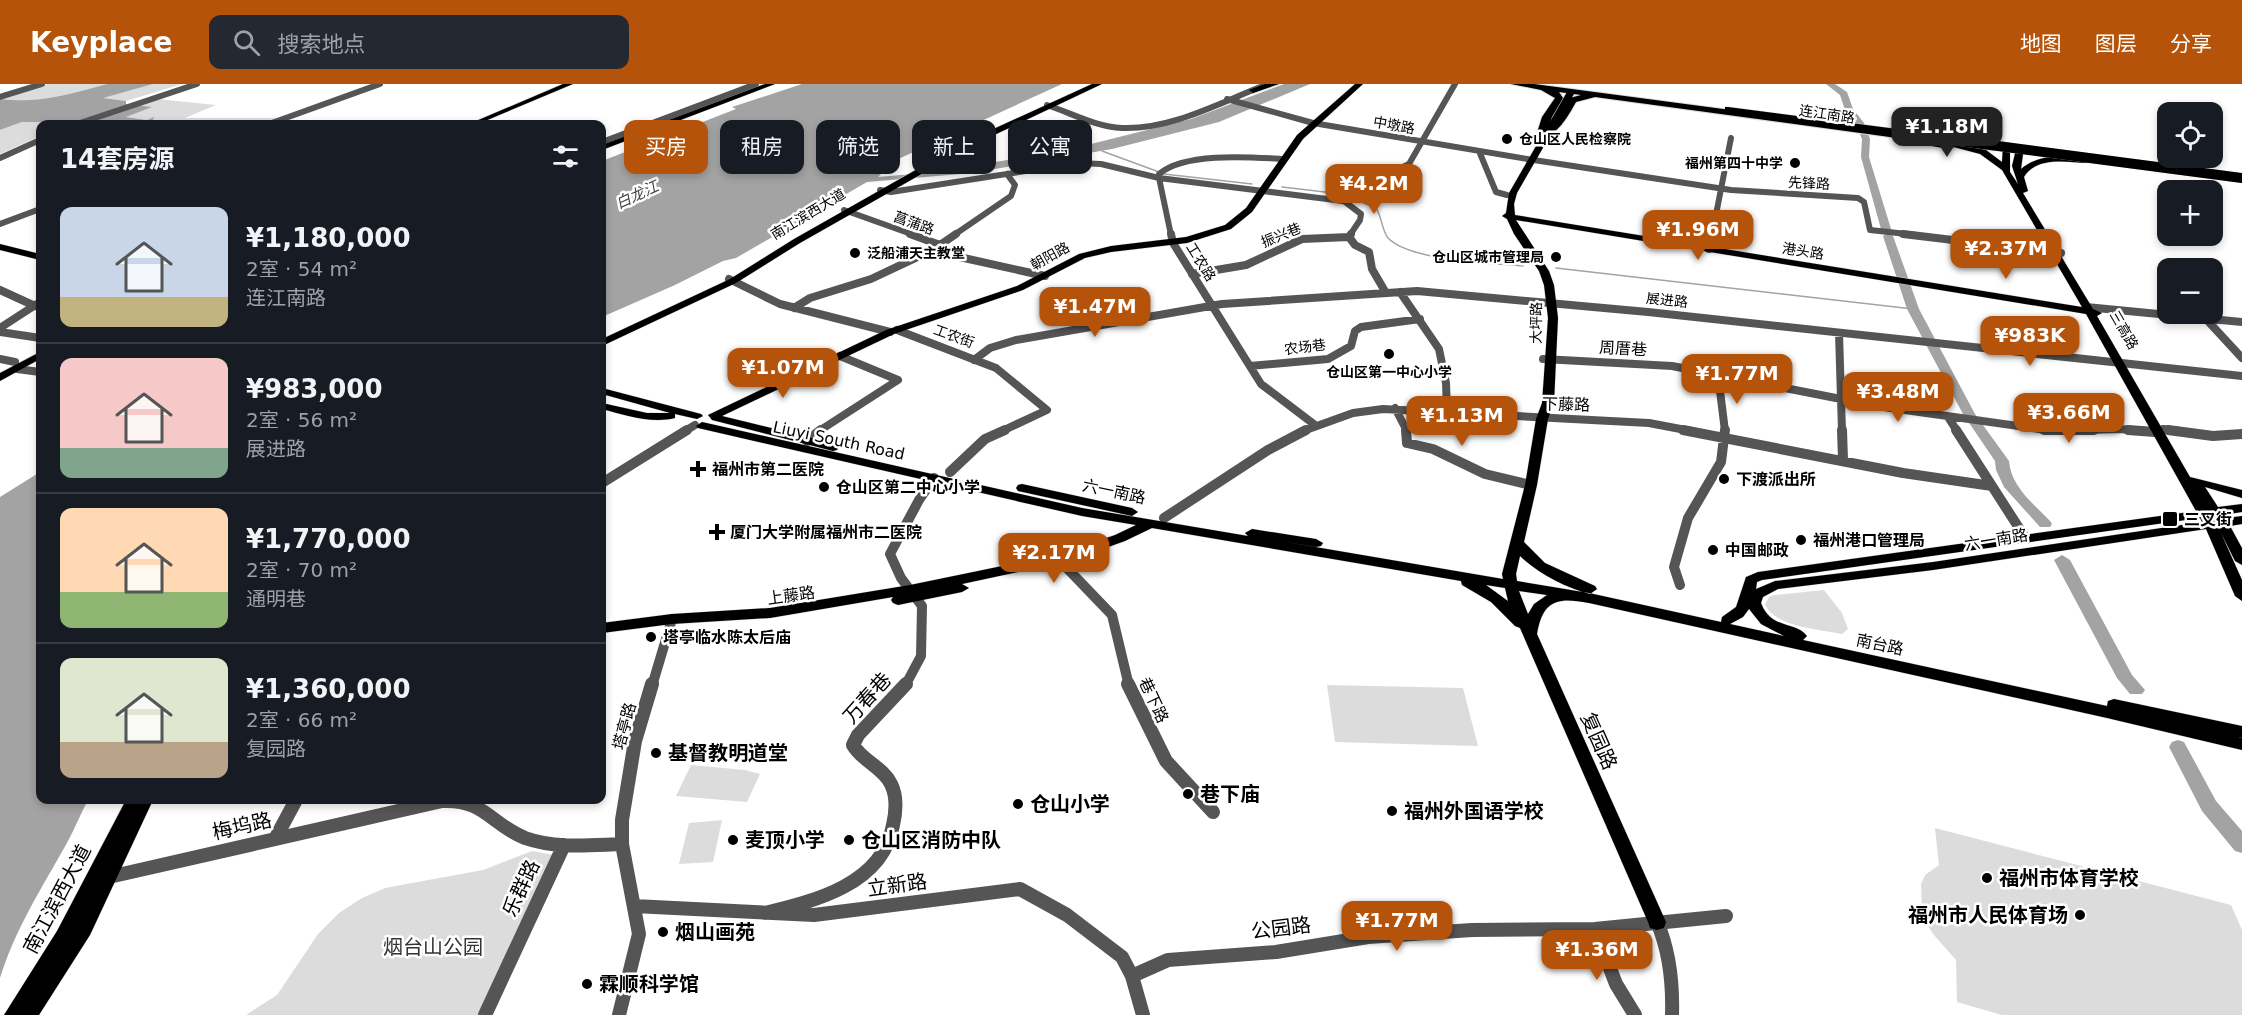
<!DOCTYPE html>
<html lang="zh">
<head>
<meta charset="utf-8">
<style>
  body { margin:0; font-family:"DejaVu Sans","Noto Sans SC",sans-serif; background:#242831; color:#f1f3f6; height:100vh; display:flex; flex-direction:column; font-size:22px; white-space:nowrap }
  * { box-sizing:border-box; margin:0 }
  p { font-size:20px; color:#9ea1a6 }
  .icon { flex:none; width:33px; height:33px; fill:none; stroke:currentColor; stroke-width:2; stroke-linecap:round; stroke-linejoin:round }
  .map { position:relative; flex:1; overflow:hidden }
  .drawer { position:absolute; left:36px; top:36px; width:570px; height:684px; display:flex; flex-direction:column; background:#171b24; border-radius:12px; box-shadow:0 3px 9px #0003 }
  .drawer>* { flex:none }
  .banner { position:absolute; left:624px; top:36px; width:570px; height:54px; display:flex; gap:12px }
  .fabs { position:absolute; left:2157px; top:18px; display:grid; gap:12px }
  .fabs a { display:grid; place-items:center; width:66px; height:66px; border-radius:12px; background:#171b24; box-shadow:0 3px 9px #0003; font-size:30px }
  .price { position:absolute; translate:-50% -51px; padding:0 14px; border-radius:12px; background:#b45309; color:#fff; font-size:20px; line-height:39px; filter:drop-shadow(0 2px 3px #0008) }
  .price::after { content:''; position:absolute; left:50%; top:36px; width:18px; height:14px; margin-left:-9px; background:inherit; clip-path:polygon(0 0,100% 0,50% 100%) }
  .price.current { background:#222; color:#fff }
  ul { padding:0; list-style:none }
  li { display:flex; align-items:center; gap:18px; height:150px; padding:0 24px }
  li+li { border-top:2px solid #363941 }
  li span { display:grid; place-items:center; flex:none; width:168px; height:120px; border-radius:12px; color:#555 }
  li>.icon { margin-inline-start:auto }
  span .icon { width:72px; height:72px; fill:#fffc; stroke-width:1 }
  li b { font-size:26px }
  h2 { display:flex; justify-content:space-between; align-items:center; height:72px; padding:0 24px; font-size:26px }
  .pill { padding:0 21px; border-radius:12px; background:#171b24; box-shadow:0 3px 9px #0003; font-size:21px; line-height:54px }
  .pill.current { background:#b45309; color:#fff }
  header { display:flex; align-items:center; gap:36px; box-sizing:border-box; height:84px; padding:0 30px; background:#b45309; color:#fff }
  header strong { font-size:28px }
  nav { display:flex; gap:33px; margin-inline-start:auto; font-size:21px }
  .search { width:420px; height:54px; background:#242831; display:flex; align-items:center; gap:15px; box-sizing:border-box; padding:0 21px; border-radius:12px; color:#9ea1a6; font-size:22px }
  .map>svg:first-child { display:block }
  .green { fill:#dcdcdc }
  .water { fill:#a3a3a3 }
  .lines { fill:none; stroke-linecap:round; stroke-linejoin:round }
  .stream { stroke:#a3a3a3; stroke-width:1.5 }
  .river { fill:#a3a3a3; fill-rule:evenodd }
  .major-casing { stroke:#dbdbdb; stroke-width:1 }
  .highway-casing { stroke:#dbdbdb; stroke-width:2 }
  .minor-far3 { stroke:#555; stroke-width:6 }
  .minor-far2 { stroke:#555; stroke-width:8 }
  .minor-far1 { stroke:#555; stroke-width:10 }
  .minor { stroke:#555; stroke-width:14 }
  .major { fill:#000; fill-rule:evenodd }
  .highway { fill:#000; fill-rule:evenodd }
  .highway-bridge-casing { stroke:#dbdbdb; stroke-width:10; stroke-linecap:butt }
  .highway-bridge { stroke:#000; stroke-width:10 }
  .poi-dot { fill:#000; stroke:#fff; stroke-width:2 }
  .labels { text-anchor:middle; stroke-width:5; stroke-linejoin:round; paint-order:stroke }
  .far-street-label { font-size:14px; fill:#000; stroke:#fff }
  .far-poi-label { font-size:14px; font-weight:bold; fill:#000; stroke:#fff; text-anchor:start }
  .far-water-label { font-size:15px; font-style:italic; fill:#444; stroke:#fff }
  .street-label { font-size:16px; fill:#000; stroke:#fff }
  .poi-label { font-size:16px; font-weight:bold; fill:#000; stroke:#fff; text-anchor:start }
  .near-street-label { font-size:20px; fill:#000; stroke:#fff }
  .near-poi-label { font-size:20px; font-weight:bold; fill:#000; stroke:#fff; text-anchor:start }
  .near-park-label { font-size:20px; fill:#333; stroke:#fff }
</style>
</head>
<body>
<header>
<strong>Keyplace</strong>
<div class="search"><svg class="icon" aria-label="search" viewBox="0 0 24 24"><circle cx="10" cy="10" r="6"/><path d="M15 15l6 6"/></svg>搜索地点</div>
<nav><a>地图</a><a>图层</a><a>分享</a></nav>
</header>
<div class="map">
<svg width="2242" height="931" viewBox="0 0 2242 931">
  <rect width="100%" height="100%" fill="#fff"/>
  <path class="green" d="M48 0H107C72 10 38 20 0 15Z
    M153 0H182L126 17 101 14Z
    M157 15 216 21 185 34H281L265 40H149L153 39V34L147 36 125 33 150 23 138 21Z
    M22 38 71 39 40 40V52L0 70V46Z
    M1824 506 1842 529 1848 545 1842 550C1819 545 1774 543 1765 520L1770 512 1775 511Z
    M1327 601 1463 604 1478 662 1335 658Z
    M691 681 745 686 760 690 747 718 676 712Z
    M722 736 713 778 679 780 689 739Z
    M1935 744 2231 821 2242 846V931H2002L1957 918 1956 876 1933 850 1926 838 1922 823 1921 800 1925 791 1939 781Z
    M532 767 554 771 478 931H246L277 911 318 850 339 829 362 814 385 804 483 786Z"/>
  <path class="water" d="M107 0H153L103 14 126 17V20L152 23 126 33 147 36 154 33 152 38H155L149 40 22 38 0 46V15C37 20 71 10 107 0Z
    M802 0H1062L883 82 885 86 878 93 935 88 1067 66 1191 35 1284 0H1310L1219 38 1112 65 972 89 867 98 736 174 723 177 675 201 602 233V77L736 25 732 23Z
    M40 388V716H88C81 729 75 744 68 757 43 802 15 845 0 894V413Z"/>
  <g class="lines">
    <path class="stream" d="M1102 67 1159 88
      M1164 90 1252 100
      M1282 103 1342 110
      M1347 112 1376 124C1382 133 1382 147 1388 154 1410 177 1492 179 1523 182
      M1556 184 1913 225"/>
    <path class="river" d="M1826 0H1835L1847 8 1853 25 1864 39 1870 55 1869 73 1891 145 1890 147 1881 145 1861 73 1862 55 1856 40 1845 26 1840 11Z
      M1888 149 1893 152 1919 225 1975 330 2009 377C2011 403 2033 419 2050 437L2052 440 2050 443H2040L2004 403 1996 386 1995 377 1963 330 1907 225 1883 152Z
      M2062 471 2070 476 2132 591 2145 606 2142 610H2130L2117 594 2054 476Z
      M2178 656 2184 658 2216 717 2242 747V769L2235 767 2202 727 2169 663 2172 658Z"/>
    <defs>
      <path id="major" d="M563 0H573L478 40H469Z
        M765 0H775L602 66V61Z
        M1092 0H1102L971 62 800 159 736 199 602 262V255L730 195 794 155 965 58Z
        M1355 0H1363L1303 55 1252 128 1231 145 1187 159 1111 168 1085 174 1023 206 894 250 722 332 837 360 839 363 837 366 833 367 712 336 708 331 886 246 1017 202 1079 170 1111 162 1186 153 1225 141 1246 124 1297 51Z
        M1567 8 1574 10 1517 109 1514 120 1515 131 2082 223 2002 86 1980 70 1950 62 1954 60 1986 66 2002 78 2003 61 2010 59V88L2018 100 2012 82 2017 61 2024 63 2021 85C2040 69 2067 71 2090 75L2091 77 2087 79C2066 78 2037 72 2024 93L2028 107 2023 109 2093 225 2102 229 2097 232 2190 393 2242 406V414L2205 403 2218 423 2242 420V428L2223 431 2226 434 2242 432V440L2230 442 2242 464V481L2235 477 2221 449 2242 496V517L2235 512 2206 445 1933 486 1778 505 1763 513 1761 519C1771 546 1796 537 1807 552L1803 556 2107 622 2108 617 2114 615 2242 642V654L2235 652 2242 654V666L2107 634 1589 519C1557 513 1543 516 1537 550L1666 838 1664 844 1657 846 1650 844 1648 838 1520 544 1515 542 1491 518 1462 501 1461 497 1152 444 1125 457 1069 477 962 500 969 504 962 508 898 521 893 519 891 516 893 513 770 534 672 540 602 549V539L672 530 770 524 910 501 1061 470 1115 451 1136 441 1082 432 698 344 696 342 702 338 1082 424 1248 452 1245 449 1252 445 1316 455 1323 459 1321 462 1316 463 1280 457 1503 495 1502 490 1525 401 1536 335 1542 319 1548 234 1544 201 1539 187 1514 150 1507 135 1502 132 1506 129 1509 109ZM1516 136 2086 230 2196 427 1758 488 1746 493 1736 523 1722 533 1721 538 1589 509 1517 497 1516 490 1520 472C1539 490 1565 503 1590 510L1597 505 1595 502 1545 479 1524 458 1537 401 1548 335 1554 319 1558 234 1554 201 1549 187ZM2200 434 2202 438 1933 478 1775 497 1756 505 1757 498 1762 496ZM1486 501 1505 504 1508 517ZM1519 507 1547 511 1534 520 1528 530ZM1749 525 1761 540 1784 552 1730 540 1743 533Z
        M1728 23 1966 54 1970 56 1966 58 1725 27V23Z
        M0 160 40 170V176L0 166Z
        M40 268V275L0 297V289Z
        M602 304 701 330 703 332 697 335 675 330V334C651 340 625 331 602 325V319L647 329H670L602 310Z
        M1022 400 1132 424 1138 428 1132 432 1018 407 1016 404 1018 401Z
        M126 716H153L90 851 39 931H4L57 847Z"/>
      <path id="highway" d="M1265 0H1279L1253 9 1249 6Z
        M1511 0H1534L1919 51 1924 54 1919 57 1595 13 1576 18C1567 34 1558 50 1541 55L1536 52 1542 33 1555 14 1541 6ZM1559 8 1581 11 1570 14 1558 34 1548 44 1552 33 1563 14Z"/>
    </defs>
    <use href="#major" class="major-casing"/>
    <use href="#highway" class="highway-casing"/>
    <path class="minor-far3" d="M0 13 42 0
      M1227 15 1313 39 1527 75 1731 106 1858 114 1864 118 1870 146 1916 151
      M1047 21C1071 29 1096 43 1122 44 1172 46 1223 17 1268 0
      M77 40 197 0
      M269 40 380 0
      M602 58 756 0
      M1479 67 1496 108 1507 111
      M0 74 40 56
      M1283 75C1250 73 1184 68 1159 90V94L1343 117
      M880 106 891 108 1077 79 1101 80 1159 94 1171 151
      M844 126 914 151
      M0 140 40 125
      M954 151 1011 112 1015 101 1007 90
      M1350 151 1360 136 1361 130 1340 114 1409 80 1455 0
      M1712 151 1731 54"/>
    <path class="minor-far2" d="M910 150 940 161 955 172 1045 192
      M1171 150 1173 159 1261 300 1315 341
      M1903 150 2061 169
      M1349 153 1351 150
      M940 161 956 150
      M1709 165 1712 150
      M1192 190 1246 181 1302 155 1349 153 1355 161 1369 168 1372 185 1386 209
      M729 195 780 220 890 248
      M0 206 35 222
      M1400 208 1439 265 1446 299 1447 327
      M2086 223 2242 238
      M794 224 810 214 871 195 941 162
      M2206 235 2242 274
      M0 244 40 218
      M897 246 996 284 1047 326 1002 347
      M0 248 40 254
      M1839 249 1842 347
      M0 275 15 278
      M1543 275 1672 282 1841 315
      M974 276 990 264 1016 256 1222 220 1417 207 1648 228 2242 292
      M1250 282 1328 275 1351 262 1355 247 1361 243 1420 235
      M17 285 40 288
      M1718 291 1725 347
      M1841 317 2053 347 2119 345 2146 347
      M1395 324 1407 347
      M1948 333 1957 347
      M2163 345 2179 347
      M685 347 695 341
      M819 347 898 296 840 272
      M1303 347 1353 329 1383 325 1649 339 1691 347"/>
    <path class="minor-far1" d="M1406 346 1407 359 1433 365 1485 390 1531 401
      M1683 346 1903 389 1992 402
      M1842 346 1843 376
      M1956 346 2026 455
      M2044 346H2094
      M2128 346 2155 348
      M2168 346 2213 352 2242 350
      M807 357 821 346
      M950 388 985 355 1005 346
      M602 399 687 346
      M1164 434 1268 366 1306 346
      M1064 481 1112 531 1129 602
      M1680 501 1674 483 1688 434 1721 378 1725 346
      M652 602 672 535
      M905 602 921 572 922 522 901 494 890 470 919 416 934 394"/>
    <path class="minor" d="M1128 600 1166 677 1213 728
      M275 755 296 716
      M109 793 442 717C485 715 490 740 525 754 556 765 590 761 622 760
      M634 822 814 831 1020 805 1067 831 1122 873 1132 892 1143 931
      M765 829C815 817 883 800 893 741 896 728 897 712 891 700 883 683 862 677 853 661L858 651 906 600
      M1657 838C1670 868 1673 898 1672 931
      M1595 845 1616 900 1635 931
      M1132 892 1168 876 1276 868 1368 853 1472 846 1595 845 1726 832
      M485 931 564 761
      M619 931 639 850 622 760V736L635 657 652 600"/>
    <use href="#major" class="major"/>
    <use href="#highway" class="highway"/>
    <defs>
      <path id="highway-bridge" d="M1903 52 1950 60
        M1952 56 2242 94"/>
    </defs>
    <use href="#highway-bridge" class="highway-bridge-casing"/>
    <use href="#highway-bridge" class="highway-bridge"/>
  </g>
  <g class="poi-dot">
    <circle cx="1507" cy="55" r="6"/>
    <circle cx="1795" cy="79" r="6"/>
    <circle cx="855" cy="169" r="6"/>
    <circle cx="1556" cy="173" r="6"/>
    <circle cx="1389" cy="270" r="6"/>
    <path d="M695 376h6v6h6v6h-6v6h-6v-6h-6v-6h6z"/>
    <circle cx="1724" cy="395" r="6"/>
    <circle cx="824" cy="403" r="6"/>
    <rect x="2162" y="427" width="16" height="16" rx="3"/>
    <path d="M714 439h6v6h6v6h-6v6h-6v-6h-6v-6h6z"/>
    <circle cx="1801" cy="456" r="6"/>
    <circle cx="1713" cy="466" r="6"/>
    <circle cx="651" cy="553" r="6"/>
    <circle cx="656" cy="669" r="6"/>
    <circle cx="1188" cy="710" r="6"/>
    <circle cx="1018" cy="720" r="6"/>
    <circle cx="1392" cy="727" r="6"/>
    <circle cx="733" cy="756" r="6"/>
    <circle cx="849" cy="756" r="6"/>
    <circle cx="1987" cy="794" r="6"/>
    <circle cx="2080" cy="831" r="6"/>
    <circle cx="663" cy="848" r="6"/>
    <circle cx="587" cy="900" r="6"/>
  </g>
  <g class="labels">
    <g class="far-street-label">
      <text transform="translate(1827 30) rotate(8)" y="5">连江南路</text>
      <text transform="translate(1394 41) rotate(10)" y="5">中墩路</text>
      <text transform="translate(1809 99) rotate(3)" y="5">先锋路</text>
      <text transform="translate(808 130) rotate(-31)" y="5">南江滨西大道</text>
      <text transform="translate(914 139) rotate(20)" y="5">菖蒲路</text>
      <text transform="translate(1281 151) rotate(-22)" y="5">振兴巷</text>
      <text transform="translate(1803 167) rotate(9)" y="5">港头路</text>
      <text transform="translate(1050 172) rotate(-29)" y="5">朝阳路</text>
      <text transform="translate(1201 178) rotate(58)" y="5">工农路</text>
      <text transform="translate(1667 216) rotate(6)" y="5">展进路</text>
      <text transform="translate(1536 239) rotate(-89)" y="5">大坪路</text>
      <text transform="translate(2124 246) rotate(60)" y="5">三高路</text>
      <text transform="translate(954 252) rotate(20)" y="5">工农街</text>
      <text transform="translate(1305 263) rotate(-7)" y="5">农场巷</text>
    </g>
    <g class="far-poi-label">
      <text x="1519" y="60">仓山区人民检察院</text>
      <text x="1783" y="84" text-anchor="end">福州第四十中学</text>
      <text x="867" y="174">泛船浦天主教堂</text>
      <text x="1544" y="178" text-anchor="end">仓山区城市管理局</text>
      <text x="1389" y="293" text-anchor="middle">仓山区第一中心小学</text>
    </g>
    <g class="far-water-label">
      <text transform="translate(637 111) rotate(-25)" y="5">白龙江</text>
    </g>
    <g class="street-label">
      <text transform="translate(1623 264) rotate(3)" y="6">周厝巷</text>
      <text transform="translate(1566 320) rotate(1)" y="6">下藤路</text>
      <text transform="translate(839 356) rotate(12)" y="6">Liuyi South Road</text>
      <text transform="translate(1114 407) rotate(12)" y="6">六一南路</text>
      <text transform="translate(1996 455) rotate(-9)" y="6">六一南路</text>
      <text transform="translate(791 511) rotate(-8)" y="6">上藤路</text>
      <text transform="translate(1880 560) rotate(12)" y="6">南台路</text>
      <text transform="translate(1154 616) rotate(65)" y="6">巷下路</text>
      <text transform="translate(624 642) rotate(-75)" y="6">塔亭路</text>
    </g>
    <g class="poi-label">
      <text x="712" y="391">福州市第二医院</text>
      <text x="1736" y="401">下渡派出所</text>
      <text x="836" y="409">仓山区第二中心小学</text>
      <text x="2184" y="441">三叉街</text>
      <text x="730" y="454">厦门大学附属福州市二医院</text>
      <text x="1813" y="462">福州港口管理局</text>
      <text x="1725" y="472">中国邮政</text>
      <text x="663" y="559">塔亭临水陈太后庙</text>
    </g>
    <g class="near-street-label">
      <text transform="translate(867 614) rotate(-48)" y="7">万春巷</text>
      <text transform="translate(1599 657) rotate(66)" y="7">复园路</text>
      <text transform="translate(242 742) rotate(-13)" y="7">梅坞路</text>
      <text transform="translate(897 801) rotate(-8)" y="7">立新路</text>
      <text transform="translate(521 804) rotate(-65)" y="7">乐群路</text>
      <text transform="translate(57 815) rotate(-62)" y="7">南江滨西大道</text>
      <text transform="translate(1281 844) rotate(-7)" y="7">公园路</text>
    </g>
    <g class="near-poi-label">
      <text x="668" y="676">基督教明道堂</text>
      <text x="1200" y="717">巷下庙</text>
      <text x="1030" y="727">仓山小学</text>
      <text x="1404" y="734">福州外国语学校</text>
      <text x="745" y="763">麦顶小学</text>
      <text x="861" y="763">仓山区消防中队</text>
      <text x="1999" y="801">福州市体育学校</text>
      <text x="2068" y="838" text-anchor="end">福州市人民体育场</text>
      <text x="675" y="855">烟山画苑</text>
      <text x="599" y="907">霖顺科学馆</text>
    </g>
    <g class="near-park-label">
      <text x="433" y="870">烟台山公园</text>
    </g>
  </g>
</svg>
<div class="fabs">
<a><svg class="icon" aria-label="locate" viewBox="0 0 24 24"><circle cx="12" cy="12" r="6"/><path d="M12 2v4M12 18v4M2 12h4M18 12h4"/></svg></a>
<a>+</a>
<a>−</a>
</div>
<b class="price current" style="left:1947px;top:74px">¥1.18M</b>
<b class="price" style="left:1374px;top:131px">¥4.2M</b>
<b class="price" style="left:1698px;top:177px">¥1.96M</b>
<b class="price" style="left:2006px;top:196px">¥2.37M</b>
<b class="price" style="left:1095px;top:254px">¥1.47M</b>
<b class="price" style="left:2030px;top:283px">¥983K</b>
<b class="price" style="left:783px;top:315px">¥1.07M</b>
<b class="price" style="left:1737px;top:321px">¥1.77M</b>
<b class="price" style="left:1898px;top:339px">¥3.48M</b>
<b class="price" style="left:2069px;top:360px">¥3.66M</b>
<b class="price" style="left:1462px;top:363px">¥1.13M</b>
<b class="price" style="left:1054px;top:500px">¥2.17M</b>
<b class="price" style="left:1397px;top:868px">¥1.77M</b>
<b class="price" style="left:1597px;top:897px">¥1.36M</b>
<div class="banner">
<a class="pill current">买房</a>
<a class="pill">租房</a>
<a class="pill">筛选</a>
<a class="pill">新上</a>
<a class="pill">公寓</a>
</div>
<section class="drawer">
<h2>14套房源<svg class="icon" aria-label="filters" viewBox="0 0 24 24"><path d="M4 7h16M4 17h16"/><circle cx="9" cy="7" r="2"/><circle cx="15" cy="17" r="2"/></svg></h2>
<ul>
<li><span style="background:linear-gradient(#c9d6e8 75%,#c2b280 0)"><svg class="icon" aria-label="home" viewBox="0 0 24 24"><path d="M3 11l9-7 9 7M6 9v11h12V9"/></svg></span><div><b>¥1,180,000</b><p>2室 · 54 m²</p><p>连江南路</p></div></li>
<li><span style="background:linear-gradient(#f6c9c9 75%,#7fa58c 0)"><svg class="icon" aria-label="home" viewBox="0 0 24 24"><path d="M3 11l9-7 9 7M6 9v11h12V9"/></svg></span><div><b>¥983,000</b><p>2室 · 56 m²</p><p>展进路</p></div></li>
<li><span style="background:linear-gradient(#ffd9b3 70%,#8fb573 0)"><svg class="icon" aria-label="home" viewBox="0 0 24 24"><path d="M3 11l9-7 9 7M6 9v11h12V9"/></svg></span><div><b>¥1,770,000</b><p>2室 · 70 m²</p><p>通明巷</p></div></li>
<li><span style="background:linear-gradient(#dfe7d0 70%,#b9a48a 0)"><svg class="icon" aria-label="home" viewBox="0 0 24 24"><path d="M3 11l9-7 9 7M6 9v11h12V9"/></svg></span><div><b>¥1,360,000</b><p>2室 · 66 m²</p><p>复园路</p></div></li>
</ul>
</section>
</div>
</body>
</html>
